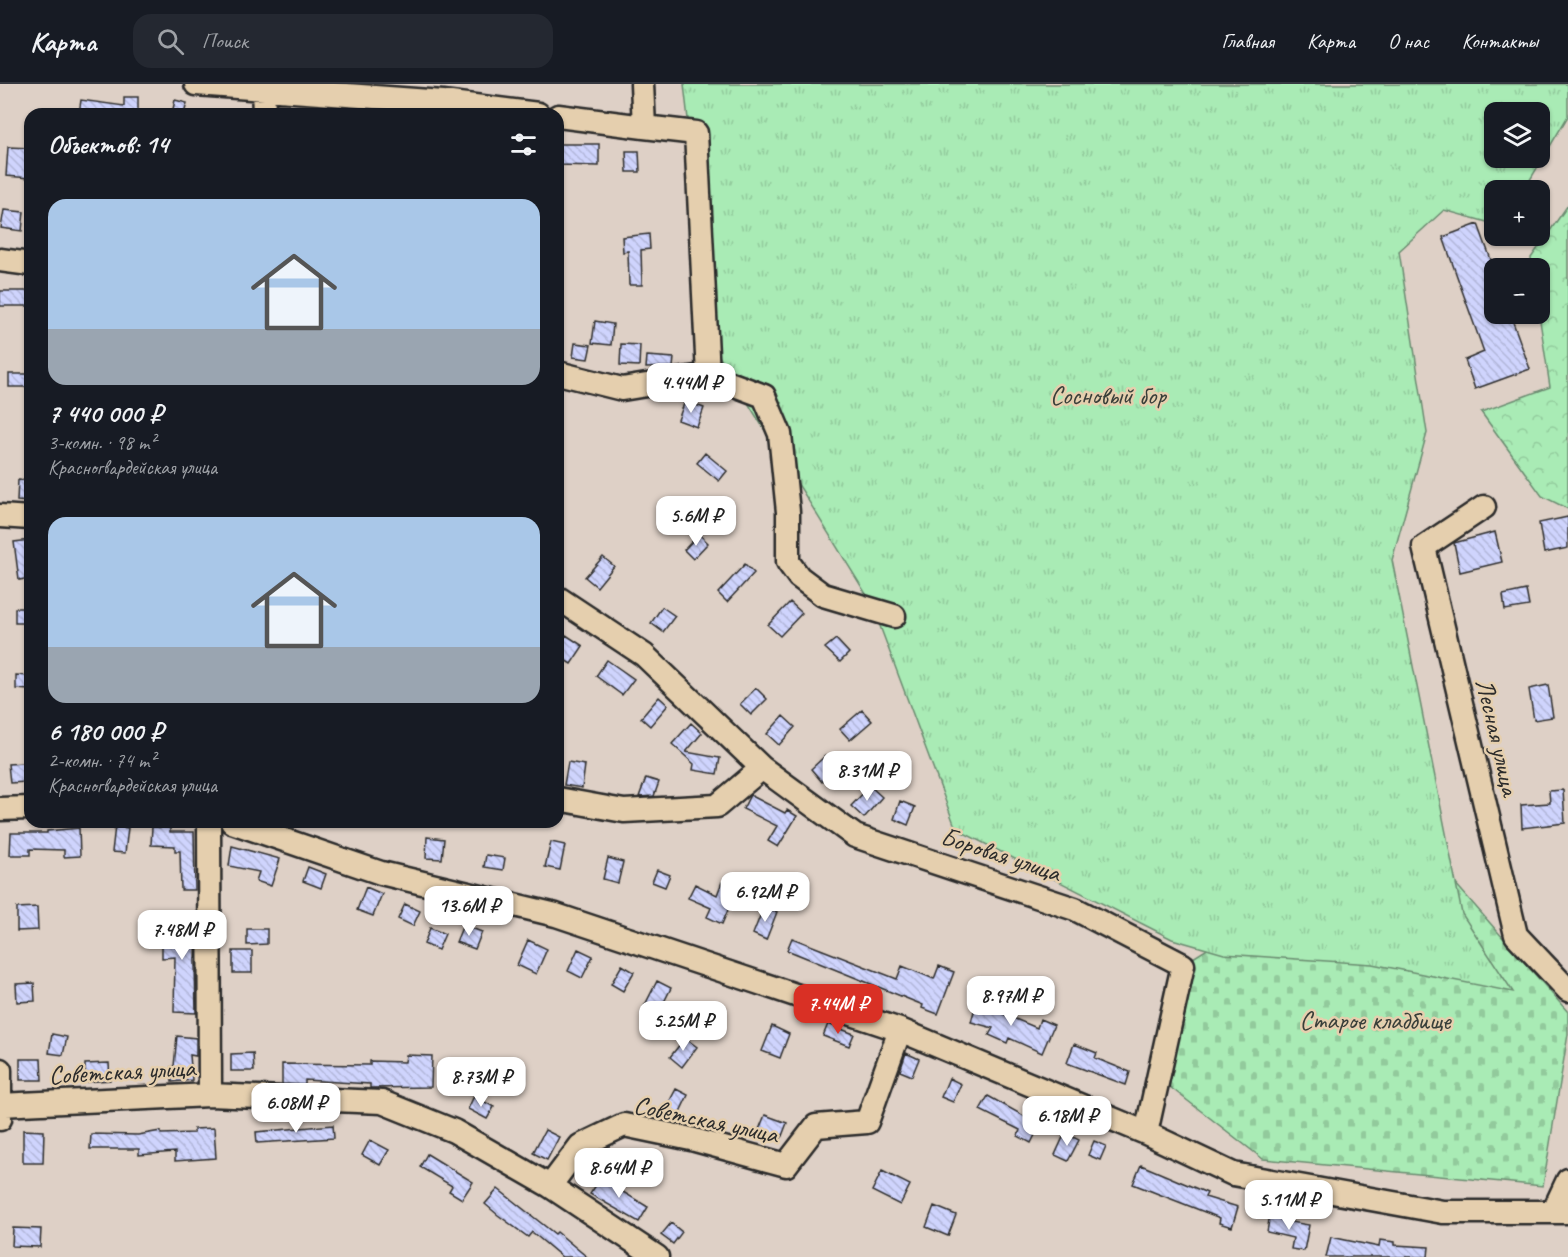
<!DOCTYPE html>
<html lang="ru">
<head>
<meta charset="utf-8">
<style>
  body { margin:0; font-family:Caveat,sans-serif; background:#242831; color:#f1f3f6; height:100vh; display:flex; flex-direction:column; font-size:22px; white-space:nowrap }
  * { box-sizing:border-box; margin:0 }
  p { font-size:20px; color:#9ea1a6 }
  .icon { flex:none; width:33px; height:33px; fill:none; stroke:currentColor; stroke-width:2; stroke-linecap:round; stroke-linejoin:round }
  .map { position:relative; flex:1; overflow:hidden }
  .drawer { position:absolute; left:24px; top:24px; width:540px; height:720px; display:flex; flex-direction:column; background:#171b24; border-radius:18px; box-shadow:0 2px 4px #0004 }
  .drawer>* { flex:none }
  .buttons { position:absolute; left:1484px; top:18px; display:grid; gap:12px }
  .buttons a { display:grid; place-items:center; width:66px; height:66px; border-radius:12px; background:#171b24; box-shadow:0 2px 4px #0004; font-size:30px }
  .price { position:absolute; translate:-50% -51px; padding:0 14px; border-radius:12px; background:#fff; color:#222; font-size:20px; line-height:39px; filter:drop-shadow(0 2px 3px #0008) }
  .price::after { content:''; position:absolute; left:50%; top:36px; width:18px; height:14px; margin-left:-9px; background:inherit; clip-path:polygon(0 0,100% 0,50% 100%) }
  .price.active { background:#d93025; color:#fff }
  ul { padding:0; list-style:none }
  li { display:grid; align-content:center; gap:12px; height:318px; padding:0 24px }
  li span { display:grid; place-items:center; height:186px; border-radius:18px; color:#555 }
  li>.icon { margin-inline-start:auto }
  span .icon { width:108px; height:108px; fill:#fffc; stroke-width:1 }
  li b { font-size:26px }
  h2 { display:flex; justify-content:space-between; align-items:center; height:72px; padding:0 24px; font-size:26px }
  header { display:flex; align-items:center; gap:36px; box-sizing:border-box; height:84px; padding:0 30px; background:#171b24; border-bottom:2px solid #363941 }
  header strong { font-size:28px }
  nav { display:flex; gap:33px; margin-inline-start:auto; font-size:21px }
  .search { width:420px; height:54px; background:#242831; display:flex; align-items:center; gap:15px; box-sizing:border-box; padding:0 21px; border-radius:18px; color:#9ea1a6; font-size:22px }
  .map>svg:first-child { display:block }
  .forest { fill:url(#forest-crowns); stroke:#6a8b70; stroke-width:1.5 }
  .cemetery { fill:url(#cemetery-stones); stroke:#6a8b70; stroke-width:1.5 }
  .park { fill:url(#park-tufts); stroke:#6a8b70; stroke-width:1.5; fill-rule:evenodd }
  .building { fill:url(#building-back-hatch); stroke:#2b2b2b; stroke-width:1.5 }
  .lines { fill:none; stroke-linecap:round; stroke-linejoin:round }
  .minor-casing { stroke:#2b2b2b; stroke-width:27 }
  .minor { stroke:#e5cfae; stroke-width:22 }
  .labels { text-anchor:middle; stroke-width:5; stroke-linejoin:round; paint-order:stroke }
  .park-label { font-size:26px; fill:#383e39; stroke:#e5cfae }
  .street-label { font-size:26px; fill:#2b2b2b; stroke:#e5cfae }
</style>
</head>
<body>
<header>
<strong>Карта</strong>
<div class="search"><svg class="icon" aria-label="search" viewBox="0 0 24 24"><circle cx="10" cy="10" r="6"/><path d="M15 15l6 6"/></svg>Поиск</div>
<nav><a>Главная</a><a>Карта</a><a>О нас</a><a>Контакты</a></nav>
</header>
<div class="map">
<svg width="1568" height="1173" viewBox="0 0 1568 1173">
  <defs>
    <pattern id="forest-crowns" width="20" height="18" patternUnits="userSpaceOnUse" patternTransform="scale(1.5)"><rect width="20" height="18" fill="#a9ebb5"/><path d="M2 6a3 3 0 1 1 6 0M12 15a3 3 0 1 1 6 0" fill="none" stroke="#92ca9c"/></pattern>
    <pattern id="cemetery-stones" width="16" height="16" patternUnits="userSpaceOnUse" patternTransform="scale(1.5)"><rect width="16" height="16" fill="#a9ebb5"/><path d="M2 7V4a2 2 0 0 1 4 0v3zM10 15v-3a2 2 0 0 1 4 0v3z" fill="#92ca9c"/></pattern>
    <pattern id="park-tufts" width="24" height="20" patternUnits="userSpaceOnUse" patternTransform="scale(1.5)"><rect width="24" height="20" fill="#a9ebb5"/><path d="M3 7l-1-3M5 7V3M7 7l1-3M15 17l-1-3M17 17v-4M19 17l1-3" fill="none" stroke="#92ca9c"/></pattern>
    <pattern id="building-back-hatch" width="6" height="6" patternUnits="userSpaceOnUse" patternTransform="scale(1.5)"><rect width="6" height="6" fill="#cfd4fd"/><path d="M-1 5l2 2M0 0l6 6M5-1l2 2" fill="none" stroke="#b2b6d9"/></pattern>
  </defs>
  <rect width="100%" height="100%" fill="#ded0c6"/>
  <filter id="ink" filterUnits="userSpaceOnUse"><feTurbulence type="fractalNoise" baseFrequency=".0167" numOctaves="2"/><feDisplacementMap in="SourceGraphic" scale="12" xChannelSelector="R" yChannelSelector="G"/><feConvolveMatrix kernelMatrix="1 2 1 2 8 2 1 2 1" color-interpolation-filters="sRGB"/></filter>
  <g filter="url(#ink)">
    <path class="forest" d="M1568 121V425L1542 412 1481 328 1550 303 1539 230V184H1532L1531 174Z"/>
    <path class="cemetery" d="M1405 742 1568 928V950L1543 1102 1263 1075 1166 1000 1193 874Z"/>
    <path class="park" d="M684 0H1568V32L1524 106H1494V140L1444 126 1399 167 1427 349 1392 476 1462 830 1513 908 1372 880 1224 870 1172 855 956 745 871 518 714 264ZM1494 28H1539V74H1494Z"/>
    <path class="building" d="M124 13H138V30H79L81 16 124 22Z
      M175 16 187 19 184 30H172Z
      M558 60H599V82L558 81Z
      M8 63 30 64V94L6 92Z
      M626 67H639L640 88H627Z
      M4 126 24 128 22 147 1 144Z
      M1478 140 1494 184V230H1510L1530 285 1475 305 1465 276 1484 268 1443 153Z
      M649 150 650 165 641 166 642 201H629L628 167 623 168 622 153Z
      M0 207H30V222H0Z
      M595 237 613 240 611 261 592 259Z
      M575 259 591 261 588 275 573 273Z
      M621 260 640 261 639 282 620 281Z
      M647 272 674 274 673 283 646 284Z
      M9 290H30V303H9Z
      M685 317 704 324 697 343 678 336Z
      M705 369 727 387 719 397 697 379Z
      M18 396 30 397V418L17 417Z
      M1568 433V464L1544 469 1539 439Z
      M1495 448 1502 478 1460 488 1454 459Z
      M699 450 708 459 693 475 684 466Z
      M30 456V494L19 496 14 458Z
      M603 473 614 482 597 503 585 493Z
      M745 480 754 489 727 518 718 509Z
      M1526 506 1529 522 1505 526 1503 511Z
      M790 518 802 529 780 552 768 541Z
      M662 523 675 532 663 548 651 539Z
      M15 524H30V539H15Z
      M566 551 583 562 571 580 558 572V562Z
      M836 555 849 569 840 578 825 564Z
      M607 576 634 595 622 611 596 592Z
      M16 591 30 592V606L16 605Z
      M1548 601 1553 633 1534 636 1529 605Z
      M756 604 767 615 751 631 740 620Z
      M659 613 668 621 650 642 641 634Z
      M862 626 872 637 850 656 840 645Z
      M783 632 795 643 779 661 767 650Z
      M691 639 702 649 686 668 720 674 717 690 693 686 694 680 672 660Z
      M825 672 837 685 822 698 811 685Z
      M568 678 585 681 582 704 564 701Z
      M24 679 26 698 10 699 8 680Z
      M646 694 659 698 654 712 639 713Z
      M870 702 882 713 864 734 851 722Z
      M1563 706 1565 739 1522 744 1521 721 1550 719 1549 707Z
      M750 711 785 729 787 726 797 732 778 763 768 757 777 742 743 725Z
      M900 717 915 723 908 741 894 735Z
      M115 742 128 744 125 769 112 768Z
      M152 743 170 744V748H194L195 806H181L180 767H175V762L151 761Z
      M79 744 80 772 64 773V766L30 765V771H10L11 749H47V747Z
      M427 753 444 755 442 775 426 774Z
      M551 758 565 761 560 786 545 783Z
      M232 762 280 775 271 802 256 797 259 788 229 782Z
      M486 771 505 774 503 786 484 783Z
      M608 774 623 778 618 799 603 795Z
      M308 783 326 790 321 804 303 797Z
      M657 786 670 791 665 803 652 798Z
      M722 798 737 805 722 840 707 833 711 824 688 814 695 800 717 811Z
      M366 803 382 810 373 832 357 826Z
      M405 820 420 827 413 842 398 835Z
      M764 822 777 828 766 856 753 850Z
      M37 823 38 846 17 847V824Z
      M194 832 196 929 174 928 175 873 162 874V861H167L166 833Z
      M463 841 482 848 475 865 456 858Z
      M430 844 445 850 438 866 424 860Z
      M247 845H267V860L247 861Z
      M792 854 897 895 902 882 934 895 939 882 954 888 938 930 922 924 923 921 787 866Z
      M528 856 547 865 536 890 517 881Z
      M578 865 593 872 582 894 568 887Z
      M233 867H252V889H233Z
      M622 881 634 888 623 907 611 900Z
      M657 897 671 904 658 930 644 923Z
      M34 899 35 917 17 918 16 900Z
      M978 913 991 916 989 924 1037 944 1040 935 1054 941 1042 969 1009 954 1007 959 989 951 993 944 971 938Z
      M828 940 854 950 849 962 823 952Z
      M772 942 789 950 780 974 762 967Z
      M52 950 67 953 63 971 49 969Z
      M177 952 196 954V972L190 971 192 996 172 998 171 983 174 982Z
      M685 954 697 963 682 983 670 973Z
      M1074 960 1097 969 1095 974 1130 988 1126 1001 1067 979Z
      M253 969 254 987H231V970Z
      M906 969 919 975 912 992 900 987Z
      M406 971 432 972 431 1003 370 1004V1000L305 996V1001L282 1000V980L370 981V977L405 978Z
      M20 975H41L42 996H20Z
      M109 979 110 996 85 998V980Z
      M949 994 961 1000 953 1018 941 1013Z
      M676 1005 688 1011 678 1032 665 1026Z
      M474 1012 494 1023 487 1035 468 1025Z
      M988 1012 1040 1041 1031 1059 1018 1052 1020 1046 980 1026Z
      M765 1031 787 1039 780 1057 758 1048Z
      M333 1041 334 1054 257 1059 256 1048Z
      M214 1044 216 1074 175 1077V1068L139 1071V1065H90L91 1050 138 1051 161 1047V1050L194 1049V1045Z
      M23 1046 44 1047 43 1079H23Z
      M545 1046 559 1053 547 1076 533 1069Z
      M1065 1049 1079 1056 1068 1077 1055 1071Z
      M370 1056 389 1066 380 1081 362 1071Z
      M1094 1057 1106 1062 1100 1076 1088 1071Z
      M427 1070 473 1098 462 1115 449 1107 452 1102 420 1083Z
      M1141 1081 1207 1109 1205 1113 1238 1123 1232 1143 1219 1139 1220 1134 1133 1100Z
      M882 1087 910 1101 900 1121 872 1107Z
      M603 1091 615 1099 613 1102 648 1123 639 1138 590 1110Z
      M498 1105 555 1150 557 1148 587 1173H562L532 1148 528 1153 498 1131 485 1120Z
      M934 1122 956 1131 948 1152 926 1143Z
      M1270 1130 1286 1133 1285 1137 1309 1141 1304 1167 1291 1165 1293 1154 1267 1148Z
      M671 1139 682 1148 673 1160 661 1151Z
      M13 1144 41 1145 40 1163 12 1162Z
      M1331 1153 1379 1163 1380 1156 1395 1158V1161L1429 1163 1428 1173H1326Z"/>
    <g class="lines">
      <defs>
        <path id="minor" d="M196 0 443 18 538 30
          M642 0 644 43 696 49 708 291
          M263 3 264 30
          M558 32 644 43
          M0 176 30 180
          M558 289 622 305 708 291 764 312 780 350 788 428V478L799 493 823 511 894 532
          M1484 423 1424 463 1516 851 1568 906
          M0 432 30 434
          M558 514 644 571 762 684 855 752 1075 825 1183 881 1146 1049
          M558 715 624 727 717 722 762 684
          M0 725 30 724
          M209 738 210 1011
          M232 738 381 789 556 831 900 946 1146 1049 1233 1090 1443 1128H1568
          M0 986V1035
          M0 1021 210 1011 382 1018 454 1047 550 1102 657 1173
          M550 1102 580 1062 624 1041 691 1055 786 1081 816 1042 867 1038 900 946
          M1553 1128 1568 1096"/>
      </defs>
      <use href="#minor" class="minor-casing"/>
      <use href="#minor" class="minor"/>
    </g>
  </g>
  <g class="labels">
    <g class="park-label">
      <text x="1108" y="320">Сосновый бор</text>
      <text x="1375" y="945">Старое кладбище</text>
    </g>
    <g class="street-label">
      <text transform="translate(1498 653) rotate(77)" y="9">Лесная улица</text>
      <text transform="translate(1001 770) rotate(18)" y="9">Боровая улица</text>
      <text transform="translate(122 987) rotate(-3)" y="9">Советская улица</text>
      <text transform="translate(706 1035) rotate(12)" y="9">Советская улица</text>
    </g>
  </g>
</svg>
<div class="buttons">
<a><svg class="icon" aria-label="layers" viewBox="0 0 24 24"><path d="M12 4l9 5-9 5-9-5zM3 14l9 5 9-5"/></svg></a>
<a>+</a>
<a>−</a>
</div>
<b class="price" style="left:691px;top:330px">4.44M ₽</b>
<b class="price" style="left:696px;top:463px">5.6M ₽</b>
<b class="price" style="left:867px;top:718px">8.31M ₽</b>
<b class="price" style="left:765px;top:839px">6.92M ₽</b>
<b class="price" style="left:469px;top:853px">13.6M ₽</b>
<b class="price" style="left:182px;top:877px">7.48M ₽</b>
<b class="price" style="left:1011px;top:943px">8.97M ₽</b>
<b class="price active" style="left:838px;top:951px">7.44M ₽</b>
<b class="price" style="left:683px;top:968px">5.25M ₽</b>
<b class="price" style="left:481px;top:1024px">8.73M ₽</b>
<b class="price" style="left:296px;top:1050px">6.08M ₽</b>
<b class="price" style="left:1067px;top:1063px">6.18M ₽</b>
<b class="price" style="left:619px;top:1115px">8.64M ₽</b>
<b class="price" style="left:1289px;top:1147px">5.11M ₽</b>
<section class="drawer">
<h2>Объектов: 14<svg class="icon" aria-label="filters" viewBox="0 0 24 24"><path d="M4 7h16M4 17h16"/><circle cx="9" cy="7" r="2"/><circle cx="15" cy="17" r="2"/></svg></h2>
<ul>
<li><span style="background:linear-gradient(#a9c7e8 70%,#9aa5b1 0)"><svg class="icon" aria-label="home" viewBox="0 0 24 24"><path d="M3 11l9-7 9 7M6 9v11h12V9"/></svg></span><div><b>7 440 000 ₽</b><p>3-комн. · 98 m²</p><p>Красногвардейская улица</p></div></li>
<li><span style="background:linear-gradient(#a9c7e8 70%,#9aa5b1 0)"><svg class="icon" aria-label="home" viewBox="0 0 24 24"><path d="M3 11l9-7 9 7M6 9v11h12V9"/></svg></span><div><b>6 180 000 ₽</b><p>2-комн. · 74 m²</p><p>Красногвардейская улица</p></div></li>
</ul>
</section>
</div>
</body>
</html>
